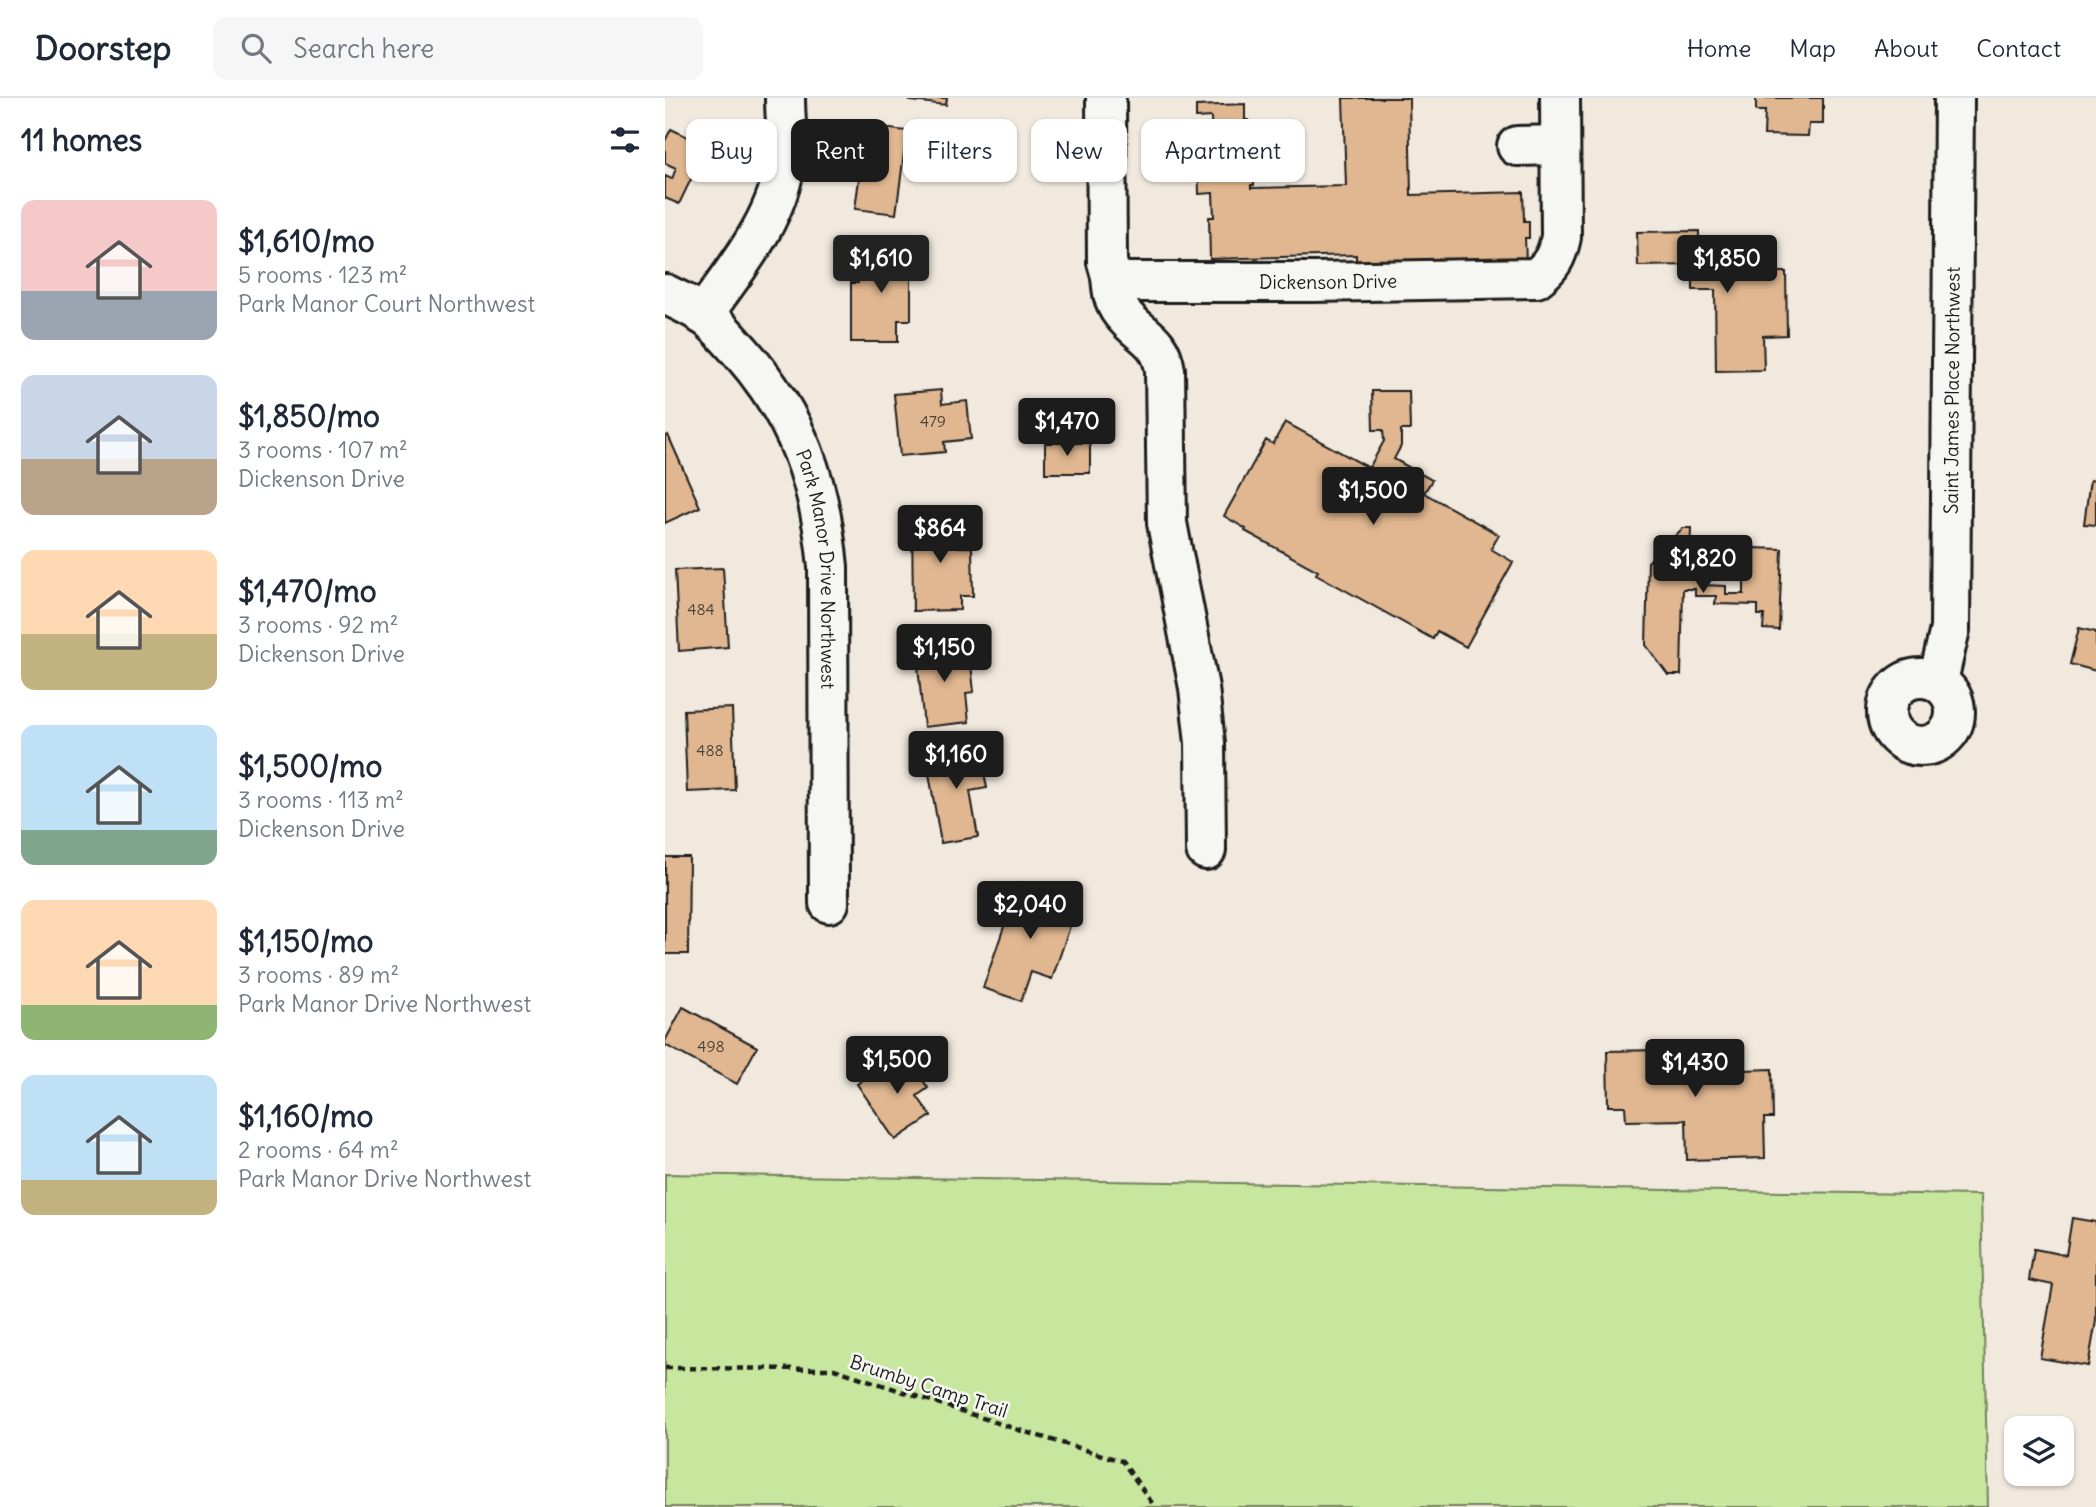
<!DOCTYPE html>
<html lang="en">
<head>
<meta charset="utf-8">
<style>
  body { margin:0; font-family:Delius,sans-serif; background:#f6f6f7; color:#1f2937; height:100vh; display:flex; flex-direction:column; font-size:26px; white-space:nowrap }
  * { box-sizing:border-box; margin:0 }
  p { font-size:23px; color:#747a83 }
  .icon { flex:none; width:38px; height:38px; fill:none; stroke:currentColor; stroke-width:2; stroke-linecap:round; stroke-linejoin:round }
  .map { position:relative; flex:1; overflow:hidden }
  .drawer { display:flex; flex-direction:column; background:#fff; width:665px }
  .drawer>* { flex:none }
  .top-card { position:absolute; left:21px; top:21px; width:665px; height:63px; display:flex; gap:14px }
  .buttons { position:absolute; left:1339px; top:1318px; display:grid; gap:14px }
  .buttons a { display:grid; place-items:center; width:70px; height:70px; border-radius:14px; background:#fff; box-shadow:0 2px 5px #0004; font-size:35px }
  .price { position:absolute; translate:-50% -60px; padding:0 16px; border-radius:7px; background:#1c1c1c; color:#fff; font-size:23px; line-height:46px; filter:drop-shadow(0 2px 4px #0008) }
  .price::after { content:''; position:absolute; left:50%; top:42px; width:21px; height:16px; margin-left:-10px; background:inherit; clip-path:polygon(0 0,100% 0,50% 100%) }
  .price.selected { background:#222; color:#fff }
  ul { padding:0; list-style:none }
  li { display:flex; align-items:center; gap:21px; height:175px; padding:0 21px }
  li span { display:grid; place-items:center; flex:none; width:196px; height:140px; border-radius:14px; color:#555 }
  li>.icon { margin-inline-start:auto }
  span .icon { width:84px; height:84px; fill:#fffc; stroke-width:1 }
  li b { font-size:30px }
  h2 { display:flex; justify-content:space-between; align-items:center; height:84px; padding:0 21px; font-size:30px }
  .chip { padding:0 24px; border-radius:14px; background:#fff; box-shadow:0 2px 5px #0004; font-size:24px; line-height:63px }
  .chip.selected { background:#1c1c1c; color:#fff }
  header { display:flex; align-items:center; gap:42px; box-sizing:border-box; height:98px; padding:0 35px; background:#fff; border-bottom:2px solid #e0e1e3 }
  header strong { font-size:33px }
  nav { display:flex; gap:38px; margin-inline-start:auto; font-size:24px }
  .search { width:490px; height:63px; background:#f6f6f7; display:flex; align-items:center; gap:18px; box-sizing:border-box; padding:0 24px; border-radius:14px; color:#747a83; font-size:26px }
  main { display:flex; flex:1; min-height:0 }
  .map>svg:first-child { display:block }
  .green { fill:#c7e69e; stroke:#72815d; stroke-width:2 }
  .building { fill:#e0b790; stroke:#1c1c1c; stroke-width:2 }
  .lines { fill:none; stroke-linecap:round; stroke-linejoin:round }
  .minor-casing { stroke:#1c1c1c; stroke-width:44 }
  .path { stroke:#1c1c1c; stroke-width:4.5; stroke-dasharray:7 5; stroke-linecap:butt }
  .minor { stroke:#f6f6f2; stroke-width:38 }
  .labels { text-anchor:middle; stroke-width:5; stroke-linejoin:round; paint-order:stroke }
  .number-label { font-size:16px; fill:#4d4339 }
  .street-label { font-size:19px; fill:#1c1c1c; stroke:#f6f6f2 }
</style>
</head>
<body>
<header>
<strong>Doorstep</strong>
<div class="search"><svg class="icon" aria-label="search" viewBox="0 0 24 24"><circle cx="10" cy="10" r="6"/><path d="M15 15l6 6"/></svg>Search here</div>
<nav><a>Home</a><a>Map</a><a>About</a><a>Contact</a></nav>
</header>
<main>
<section class="drawer">
<h2>11 homes<svg class="icon" aria-label="filters" viewBox="0 0 24 24"><path d="M4 7h16M4 17h16"/><circle cx="9" cy="7" r="2"/><circle cx="15" cy="17" r="2"/></svg></h2>
<ul>
<li><span style="background:linear-gradient(#f6c9c9 65%,#9aa5b1 0)"><svg class="icon" aria-label="home" viewBox="0 0 24 24"><path d="M3 11l9-7 9 7M6 9v11h12V9"/></svg></span><div><b>$1,610/mo</b><p>5 rooms · 123 m²</p><p>Park Manor Court Northwest</p></div></li>
<li><span style="background:linear-gradient(#c9d6e8 60%,#b9a48a 0)"><svg class="icon" aria-label="home" viewBox="0 0 24 24"><path d="M3 11l9-7 9 7M6 9v11h12V9"/></svg></span><div><b>$1,850/mo</b><p>3 rooms · 107 m²</p><p>Dickenson Drive</p></div></li>
<li><span style="background:linear-gradient(#ffd9b3 60%,#c2b280 0)"><svg class="icon" aria-label="home" viewBox="0 0 24 24"><path d="M3 11l9-7 9 7M6 9v11h12V9"/></svg></span><div><b>$1,470/mo</b><p>3 rooms · 92 m²</p><p>Dickenson Drive</p></div></li>
<li><span style="background:linear-gradient(#bfe0f5 75%,#7fa58c 0)"><svg class="icon" aria-label="home" viewBox="0 0 24 24"><path d="M3 11l9-7 9 7M6 9v11h12V9"/></svg></span><div><b>$1,500/mo</b><p>3 rooms · 113 m²</p><p>Dickenson Drive</p></div></li>
<li><span style="background:linear-gradient(#ffd9b3 75%,#8fb573 0)"><svg class="icon" aria-label="home" viewBox="0 0 24 24"><path d="M3 11l9-7 9 7M6 9v11h12V9"/></svg></span><div><b>$1,150/mo</b><p>3 rooms · 89 m²</p><p>Park Manor Drive Northwest</p></div></li>
<li><span style="background:linear-gradient(#bfe0f5 75%,#c2b280 0)"><svg class="icon" aria-label="home" viewBox="0 0 24 24"><path d="M3 11l9-7 9 7M6 9v11h12V9"/></svg></span><div><b>$1,160/mo</b><p>2 rooms · 64 m²</p><p>Park Manor Drive Northwest</p></div></li>
</ul>
</section>
<div class="map">
<svg width="1431" height="1409" viewBox="0 0 1431 1409">
  <rect width="100%" height="100%" fill="#f2e9de"/>
  <filter id="ink" filterUnits="userSpaceOnUse"><feTurbulence type="fractalNoise" baseFrequency=".0143" numOctaves="2"/><feDisplacementMap in="SourceGraphic" scale="14" xChannelSelector="R" yChannelSelector="G"/><feConvolveMatrix kernelMatrix="1 2 1 2 8 2 1 2 1" color-interpolation-filters="sRGB"/></filter>
  <g filter="url(#ink)">
    <path class="green" d="M0 1076 1316 1097 1323 1409H0Z"/>
    <path class="building" d="M246 0H282L281 7 245 3Z
      M678 0H744L746 97 858 94 859 123H864V140H860L861 162 691 166V157L545 161 544 119H549L548 95 534 96 533 51 547 50 546 19 531 20V8L580 6V22H583L584 35H603L604 64H589V87H586V90L681 88Z
      M1091 0H1158V26H1144L1143 38 1099 37 1100 13H1091Z
      M201 28 242 33 231 116 190 111Z
      M6 31 42 48 14 106 0 100V78L7 81 11 70 0 65V43Z
      M1034 133V158L1101 157V174H1121L1122 237 1098 238 1099 272 1051 273 1050 192H1028V167L973 168 972 134Z
      M246 151V222H233V244H186V185H193V152Z
      M276 292 277 306 302 303 306 341 279 344 280 354 235 358 229 296Z
      M707 293H744L745 332H736V348L729 361 767 382 759 395 834 437 826 451 848 464 801 549 772 533 768 541 651 476 653 473 580 433 581 431 559 418 601 342 608 346 620 324 704 370 719 343 718 332H708Z
      M3 337 35 409 0 425V339Z
      M380 345H425V375H380Z
      M1425 382 1431 383V427L1419 426Z
      M247 420H294V449H307L308 498H295V512L248 513Z
      M1018 430H1026L1024 477 1041 478 1040 487 1061 488V496H1079V457H1087V450L1117 451 1114 532 1098 531 1099 517H1093V507L1050 506 1051 498H1030V491H1018L1016 577H1003L981 547 983 464Z
      M58 470 63 549 14 553 10 472Z
      M1414 530 1431 534V573L1405 566Z
      M289 544 290 559 305 557 309 594 301 595 304 624 259 629 251 548Z
      M67 610 70 692 22 694 19 612Z
      M314 648 322 690 305 693 313 739 276 745 261 658Z
      M0 759H24L23 856H0Z
      M354 785 413 805 387 881 366 874 356 903 318 890Z
      M18 909 92 949 72 986 0 947V943Z
      M1049 951 1050 973 1107 971 1108 1020H1099L1100 1060 1022 1062 1021 1022 961 1023 960 1008H943L942 953Z
      M239 954 263 990 252 998 266 1018 230 1042 192 986Z
      M1407 1120 1431 1124V1223L1423 1268 1375 1260 1388 1187 1364 1182 1369 1151 1401 1157Z"/>
    <g class="lines">
      <defs>
        <g id="minor">
          <path id="s1" d="M441 0 442 164 446 178 459 184H649L871 180C887 168 892 158 896 139L895 0"/>
          <path d="M852 48 895 47"/>
          <path d="M446 178C447 191 448 204 457 215 474 238 495 239 500 272L502 425 534 590 540 645 541 752"/>
          <path id="s2" d="M0 196C12 202 26 208 38 216 52 226 64 241 76 254 133 319 155 384 163 469L164 805"/>
          <path d="M38 217C73 168 113 121 121 60 123 41 120 19 120 0"/>
          <circle cx="1256" cy="614" r="34"/>
          <path id="s3" d="M1273 583 1285 531 1289 0"/>
        </g>
      </defs>
      <use href="#minor" class="minor-casing"/>
      <path class="path" d="M0 1270 169 1271 357 1333 457 1363 490 1409"/>
      <use href="#minor" class="minor"/>
    </g>
  </g>
  <g class="labels">
    <g class="number-label">
      <text x="268" y="329">479</text>
      <text x="36" y="517">484</text>
      <text x="45" y="658">488</text>
      <text x="46" y="954">498</text>
    </g>
    <g class="street-label">
      <text dy="7" stroke="none"><textPath href="#s1" startOffset="397">Dickenson Drive</textPath></text>
      <text dy="7" stroke="none"><textPath href="#s3" startOffset="292">Saint James Place Northwest</textPath></text>
      <text dy="7" stroke="none"><textPath href="#s2" startOffset="334">Park Manor Drive Northwest</textPath></text>
      <text transform="translate(264 1288) rotate(18)" y="7">Brumby Camp Trail</text>
    </g>
  </g>
</svg>
<div class="buttons">
<a><svg class="icon" aria-label="layers" viewBox="0 0 24 24"><path d="M12 4l9 5-9 5-9-5zM3 14l9 5 9-5"/></svg></a>
</div>
<b class="price selected" style="left:216px;top:197px">$1,610</b>
<b class="price" style="left:1062px;top:197px">$1,850</b>
<b class="price" style="left:402px;top:360px">$1,470</b>
<b class="price" style="left:708px;top:429px">$1,500</b>
<b class="price" style="left:275px;top:467px">$864</b>
<b class="price" style="left:1038px;top:497px">$1,820</b>
<b class="price" style="left:279px;top:586px">$1,150</b>
<b class="price" style="left:291px;top:693px">$1,160</b>
<b class="price" style="left:365px;top:843px">$2,040</b>
<b class="price" style="left:232px;top:998px">$1,500</b>
<b class="price" style="left:1030px;top:1001px">$1,430</b>
<div class="top-card">
<a class="chip">Buy</a>
<a class="chip selected">Rent</a>
<a class="chip">Filters</a>
<a class="chip">New</a>
<a class="chip">Apartment</a>
</div>
</div>
</main>
</body>
</html>
